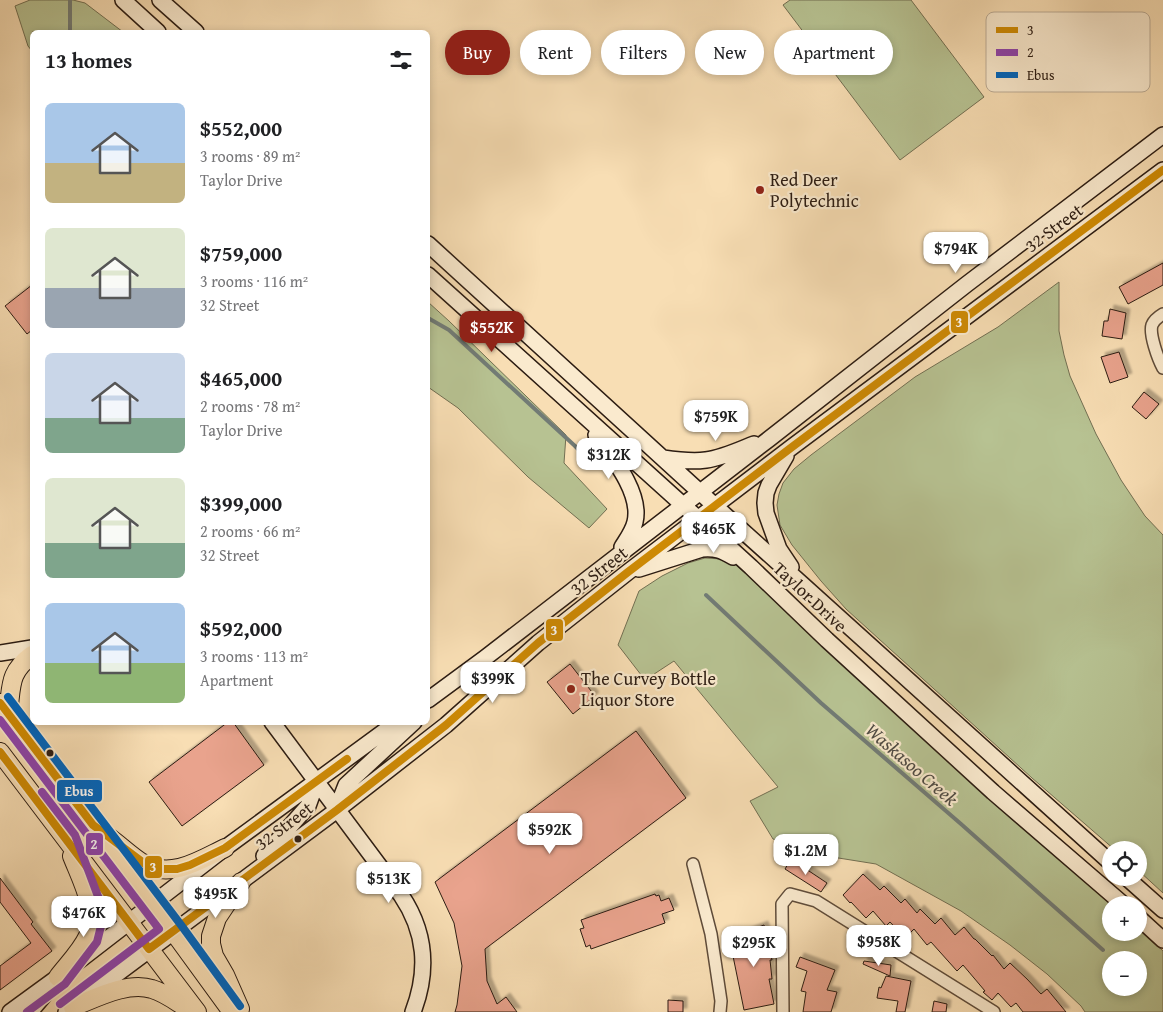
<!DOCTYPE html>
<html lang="en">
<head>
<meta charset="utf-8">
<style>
  body { margin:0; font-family:"Gentium Book Plus",serif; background:#f2f2f2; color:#202124; height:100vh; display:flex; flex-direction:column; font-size:19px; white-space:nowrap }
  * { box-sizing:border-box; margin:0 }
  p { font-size:16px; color:#757577 }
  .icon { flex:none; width:28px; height:28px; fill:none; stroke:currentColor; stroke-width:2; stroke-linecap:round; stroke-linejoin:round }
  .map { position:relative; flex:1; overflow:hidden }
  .drawer { position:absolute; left:30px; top:30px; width:400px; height:695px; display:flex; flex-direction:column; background:#fff; border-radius:8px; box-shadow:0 2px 8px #0003 }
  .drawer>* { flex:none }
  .guide { position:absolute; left:445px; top:30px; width:475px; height:45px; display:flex; gap:10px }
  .tools { position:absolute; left:1102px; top:841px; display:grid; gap:10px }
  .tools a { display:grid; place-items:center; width:45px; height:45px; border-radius:50%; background:#fff; box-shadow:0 2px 8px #0003; font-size:25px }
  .price { position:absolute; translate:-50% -42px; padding:0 11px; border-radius:10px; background:#fff; color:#222; font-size:16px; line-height:32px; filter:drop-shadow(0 1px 2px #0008) }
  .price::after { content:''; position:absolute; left:50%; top:30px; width:15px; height:11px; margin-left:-8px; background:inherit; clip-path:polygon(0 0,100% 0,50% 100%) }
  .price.active { background:#8f2418; color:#fff }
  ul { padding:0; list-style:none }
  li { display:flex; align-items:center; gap:15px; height:125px; padding:0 15px }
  li span { display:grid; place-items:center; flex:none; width:140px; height:100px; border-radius:8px; color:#555 }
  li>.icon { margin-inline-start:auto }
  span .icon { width:60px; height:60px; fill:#fffc; stroke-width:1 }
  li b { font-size:21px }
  h2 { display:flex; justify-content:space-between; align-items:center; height:60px; padding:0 15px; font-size:21px }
  .pill { padding:0 18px; border-radius:22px; background:#fff; box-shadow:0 2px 8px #0003; font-size:18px; line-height:45px }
  .pill.active { background:#8f2418; color:#fff }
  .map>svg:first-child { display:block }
  .green { fill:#b7c292; stroke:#726f52; fill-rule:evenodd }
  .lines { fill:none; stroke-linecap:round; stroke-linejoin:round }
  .stream { stroke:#727b75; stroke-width:4 }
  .building { fill:#e9a38d; stroke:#2c1c12; filter:url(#shadow) }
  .street-casing { stroke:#5f4c3a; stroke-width:14 }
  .secondary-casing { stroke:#2c1c12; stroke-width:18 }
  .primary-casing { stroke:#2c1c12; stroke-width:20 }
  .street { stroke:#faeace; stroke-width:11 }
  .secondary { stroke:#faeace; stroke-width:15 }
  .primary { stroke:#f8deb4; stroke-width:18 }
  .bus-1-casing { stroke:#faeace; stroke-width:11 }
  .bus-2-casing { stroke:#faeace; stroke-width:11 }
  .bus-3-casing { stroke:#faeace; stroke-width:11 }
  .bus-1 { stroke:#ce8a04; stroke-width:8 }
  .bus-2 { stroke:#8e44ad; stroke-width:8 }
  .bus-3 { stroke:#0065bd; stroke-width:8 }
  .poi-dot { fill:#8f2418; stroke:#faeace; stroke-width:2 }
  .bus-dot { fill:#2c1c12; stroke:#faeace; stroke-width:2 }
  .labels { text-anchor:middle; stroke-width:4.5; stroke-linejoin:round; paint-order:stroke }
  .poi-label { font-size:18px; fill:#2c1c12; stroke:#faeace; text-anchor:start }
  .street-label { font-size:18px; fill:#2c1c12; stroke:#faeace }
  .water-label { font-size:19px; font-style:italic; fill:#4f4b44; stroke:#faeace }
  .key { fill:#faeace; stroke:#bcac96; stroke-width:1 }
  .key-label { font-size:14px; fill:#2c1c12 }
  .line-badge { stroke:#faeace; stroke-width:2 }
  .badge-label { font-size:14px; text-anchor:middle; font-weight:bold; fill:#fff }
</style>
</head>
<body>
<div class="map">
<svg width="1163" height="1012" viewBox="0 0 1163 1012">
  <defs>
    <filter id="shadow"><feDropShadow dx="4" dy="-4" stdDeviation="1" flood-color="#0004"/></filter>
  </defs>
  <rect width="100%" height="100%" fill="#f8deb4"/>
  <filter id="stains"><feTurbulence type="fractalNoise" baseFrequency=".004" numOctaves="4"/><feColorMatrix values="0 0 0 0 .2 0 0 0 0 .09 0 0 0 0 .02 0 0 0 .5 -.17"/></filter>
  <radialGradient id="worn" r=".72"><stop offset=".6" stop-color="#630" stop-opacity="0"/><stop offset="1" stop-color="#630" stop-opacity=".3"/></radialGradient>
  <path class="green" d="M30 0H73L85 3 123 32H32V51L28 46 15 6Z
    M790 0H911L984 97 900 160 783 5Z
    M1059 282V331L1064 355 1070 376 1096 434 1121 480 1145 516 1163 535V893L1139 871V850H1115L1032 778 846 609 821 581 792 545 780 525 777 505 779 494 783 483 794 469 811 455 915 377 998 327Z
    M428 302 449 321 566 435 564 463 607 509 589 528 528 477 458 408 428 387Z
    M705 558 721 559 734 563 1113 905H1111V932H1139V928L1163 951V1012H1085L1081 1006 1047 974 1010 945 961 911 876 864 826 856 773 839 750 801 778 787 674 661 645 680 618 645 639 591 662 576 688 563ZM1111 960H1139V988H1111Z"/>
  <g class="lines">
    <path class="stream" d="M70 0V32
      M428 318 449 330 575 446 596 467
      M706 595 821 703 961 824 1103 950"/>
  </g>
  <path class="building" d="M1163 263V285L1128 304 1119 287Z
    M32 285V330L27 334 5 306Z
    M1110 309 1126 313 1122 339 1102 336 1104 321H1108Z
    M1119 352 1128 377 1110 383 1101 357Z
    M1144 392 1159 404 1146 419 1132 407Z
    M570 664 595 696 573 714 547 682Z
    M228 722H233L264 765 182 826 149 782Z
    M636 731 686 798 485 949 487 981 497 1004 506 997 517 1012H455L457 1005 462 966 454 923 435 882Z
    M791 859 827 883 821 892 785 869Z
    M863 874 880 890 884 886 901 903 905 899 917 913 920 909 935 924 941 918 955 935 964 927 974 939H975L992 956 993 955 1004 969 1010 963 1027 979 1041 994 1047 989 1066 1012H1023L1016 1003 1011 1007 998 993 992 1000 983 992 985 991 963 965 957 971 931 942 927 945 914 929 905 938 890 922 886 926 873 911 866 918 851 902 850 903 843 895Z
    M0 878 33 922 31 924 52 951 0 990V966L31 943 0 902Z
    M655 894 656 896 659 895 661 901 669 898 674 910 662 914 665 923 591 949 590 945 586 947 580 929 584 928 581 920Z
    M764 925 767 934 766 935 772 960H770L772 979H769L774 1004 744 1010 733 956 737 955 730 938Z
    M800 957 835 970 827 990 837 992 831 1012H803L806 992 801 991 807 971 796 967Z
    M864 961 891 965 890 976 863 964Z
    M886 976 911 981 905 1012H896L898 1001 877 998 879 987 881 988Z
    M668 1000 683 1001V1012H668Z
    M934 1001 947 1004 946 1012H932Z"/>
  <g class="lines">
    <defs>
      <path id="street" d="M1163 314C1158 317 1154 320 1152 325 1149 334 1158 359 1163 368
        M693 864 711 934 721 1001 720 1012
        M783 1012 782 904 790 894 816 901 994 1012"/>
      <path id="secondary" d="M123 0 158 32
        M160 0 196 32
        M428 244 726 516 803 585 1111 863
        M428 275 683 505 751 567 827 640 993 792 1124 905
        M596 435C612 457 642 493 635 522 633 531 627 539 622 547
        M786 456 769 485 766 493 765 503 766 513 779 549 791 567
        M663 458C677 460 691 462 706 460 722 458 739 450 754 444
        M639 569 702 549C716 548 721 550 733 557
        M0 653 32 648
        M428 700 485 658 769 439 967 284 1163 135
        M272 722 401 895C426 932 429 970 413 1012
        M337 808 346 785 414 722
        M264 856 308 806 317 781
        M1127 878 1163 910
        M1139 918 1163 940
        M10 1012 58 977 225 848 397 722
        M30 1012 47 992
        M66 1012 337 810 446 725 538 643 628 572 792 447 1163 170"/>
      <path id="primary" d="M0 703 173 931 232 1012
        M8 713C12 686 8 673 32 655
        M0 752 197 1012
        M110 838C121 846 132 857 144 864 172 879 200 860 225 848
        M58 977C68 964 81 951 88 936 99 912 81 879 72 856
        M73 1007C96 998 128 981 152 989 166 993 178 1003 190 1010
        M240 1009 225 975 214 956 211 944V936L217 918 241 882"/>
    </defs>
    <use href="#street" class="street-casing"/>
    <use href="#secondary" class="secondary-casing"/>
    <use href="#primary" class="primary-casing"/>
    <use href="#street" class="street"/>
    <use href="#secondary" class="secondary"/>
    <use href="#primary" class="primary"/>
    <defs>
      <path id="bus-1" d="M0 703 93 825 145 864 152 867 163 869H177L190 865 225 848 347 759
        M0 752 149 949 337 810 446 725 538 643 628 572 792 447 1163 170"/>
      <path id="bus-2" d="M0 720 159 929 60 1004
        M27 1012 65 984 97 942 102 922V907L75 835 42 792"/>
      <path id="bus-3" d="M8 697 181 925 240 1006"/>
    </defs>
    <use href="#bus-1" class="bus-1-casing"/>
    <use href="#bus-2" class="bus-2-casing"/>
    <use href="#bus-3" class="bus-3-casing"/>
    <use href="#bus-1" class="bus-1"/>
    <use href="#bus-2" class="bus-2"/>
    <use href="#bus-3" class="bus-3"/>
  </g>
  <g class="poi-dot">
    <circle cx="760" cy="190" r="5"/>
    <circle cx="571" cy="689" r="5"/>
  </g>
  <g class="bus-dot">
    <circle cx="50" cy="753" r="4.5"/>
    <circle cx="298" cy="839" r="4.5"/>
  </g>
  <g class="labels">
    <g class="poi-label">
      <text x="770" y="186">Red Deer<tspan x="770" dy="21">Polytechnic</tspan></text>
      <text x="581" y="685">The Curvey Bottle<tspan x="581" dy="21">Liquor Store</tspan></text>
    </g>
    <g class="street-label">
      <text transform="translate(1054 228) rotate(-37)" y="6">32 Street</text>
      <text transform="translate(599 571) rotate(-38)" y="6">32 Street</text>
      <text transform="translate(810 597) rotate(43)" y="6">Taylor Drive</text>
      <text transform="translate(284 826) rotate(-37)" y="6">32 Street</text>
    </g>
    <g class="water-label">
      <text transform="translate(912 764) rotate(41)" y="7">Waskasoo Creek</text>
    </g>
  </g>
  <rect x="986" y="12" width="164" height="80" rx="8" class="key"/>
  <rect x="996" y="27" width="22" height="6" fill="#ce8a04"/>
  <rect x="996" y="49" width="22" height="7" fill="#8e44ad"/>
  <rect x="996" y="72" width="22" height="6" fill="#0065bd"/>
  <g class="key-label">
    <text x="1027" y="35">3</text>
    <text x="1027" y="57">2</text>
    <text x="1027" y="80">Ebus</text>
  </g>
  <g class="line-badge">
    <rect x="950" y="310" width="19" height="24" rx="5" fill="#ce8a04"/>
    <rect x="545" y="618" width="19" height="24" rx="5" fill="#ce8a04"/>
    <rect x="56" y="779" width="47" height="24" rx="5" fill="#0065bd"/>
    <rect x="85" y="832" width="19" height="24" rx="5" fill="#8e44ad"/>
    <rect x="144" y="855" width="19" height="24" rx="5" fill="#ce8a04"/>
  </g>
  <g class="badge-label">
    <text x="959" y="327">3</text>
    <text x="554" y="635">3</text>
    <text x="79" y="796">Ebus</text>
    <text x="94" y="849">2</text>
    <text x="153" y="872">3</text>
  </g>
  <rect width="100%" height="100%" filter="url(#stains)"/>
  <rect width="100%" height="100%" fill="url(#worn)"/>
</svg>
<div class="tools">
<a><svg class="icon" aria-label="locate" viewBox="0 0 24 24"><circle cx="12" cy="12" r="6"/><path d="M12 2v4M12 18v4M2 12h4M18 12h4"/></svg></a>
<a>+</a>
<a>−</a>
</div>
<b class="price" style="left:956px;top:274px">$794K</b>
<b class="price active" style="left:492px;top:353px">$552K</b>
<b class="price" style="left:716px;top:442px">$759K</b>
<b class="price" style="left:609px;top:480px">$312K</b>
<b class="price" style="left:714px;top:554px">$465K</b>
<b class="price" style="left:493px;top:704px">$399K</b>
<b class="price" style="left:550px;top:855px">$592K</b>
<b class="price" style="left:806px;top:876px">$1.2M</b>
<b class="price" style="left:389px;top:904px">$513K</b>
<b class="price" style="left:216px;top:919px">$495K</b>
<b class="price" style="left:84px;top:938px">$476K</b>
<b class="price" style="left:879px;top:967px">$958K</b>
<b class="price" style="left:754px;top:968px">$295K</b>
<div class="guide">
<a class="pill active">Buy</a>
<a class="pill">Rent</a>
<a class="pill">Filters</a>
<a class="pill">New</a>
<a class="pill">Apartment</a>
</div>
<section class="drawer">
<h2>13 homes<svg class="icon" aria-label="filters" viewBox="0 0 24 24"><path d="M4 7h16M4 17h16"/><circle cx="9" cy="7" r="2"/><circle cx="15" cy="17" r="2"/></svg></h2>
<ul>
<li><span style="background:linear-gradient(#a9c7e8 60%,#c2b280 0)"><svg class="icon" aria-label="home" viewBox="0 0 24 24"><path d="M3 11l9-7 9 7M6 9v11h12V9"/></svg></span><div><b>$552,000</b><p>3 rooms · 89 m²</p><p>Taylor Drive</p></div></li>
<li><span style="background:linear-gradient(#dfe7d0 60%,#9aa5b1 0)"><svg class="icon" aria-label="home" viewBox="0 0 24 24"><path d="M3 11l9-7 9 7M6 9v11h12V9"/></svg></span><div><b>$759,000</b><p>3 rooms · 116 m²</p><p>32 Street</p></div></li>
<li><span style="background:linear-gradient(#c9d6e8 65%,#7fa58c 0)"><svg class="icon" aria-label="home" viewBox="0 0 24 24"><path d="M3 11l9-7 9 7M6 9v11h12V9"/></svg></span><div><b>$465,000</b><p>2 rooms · 78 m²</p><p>Taylor Drive</p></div></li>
<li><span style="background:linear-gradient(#dfe7d0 65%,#7fa58c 0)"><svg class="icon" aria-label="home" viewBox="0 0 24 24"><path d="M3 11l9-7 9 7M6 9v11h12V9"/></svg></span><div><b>$399,000</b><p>2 rooms · 66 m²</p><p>32 Street</p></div></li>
<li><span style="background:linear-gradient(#a9c7e8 60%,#8fb573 0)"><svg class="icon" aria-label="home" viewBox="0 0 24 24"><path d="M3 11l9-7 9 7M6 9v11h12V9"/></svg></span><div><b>$592,000</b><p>3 rooms · 113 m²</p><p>Apartment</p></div></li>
</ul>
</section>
</div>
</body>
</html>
